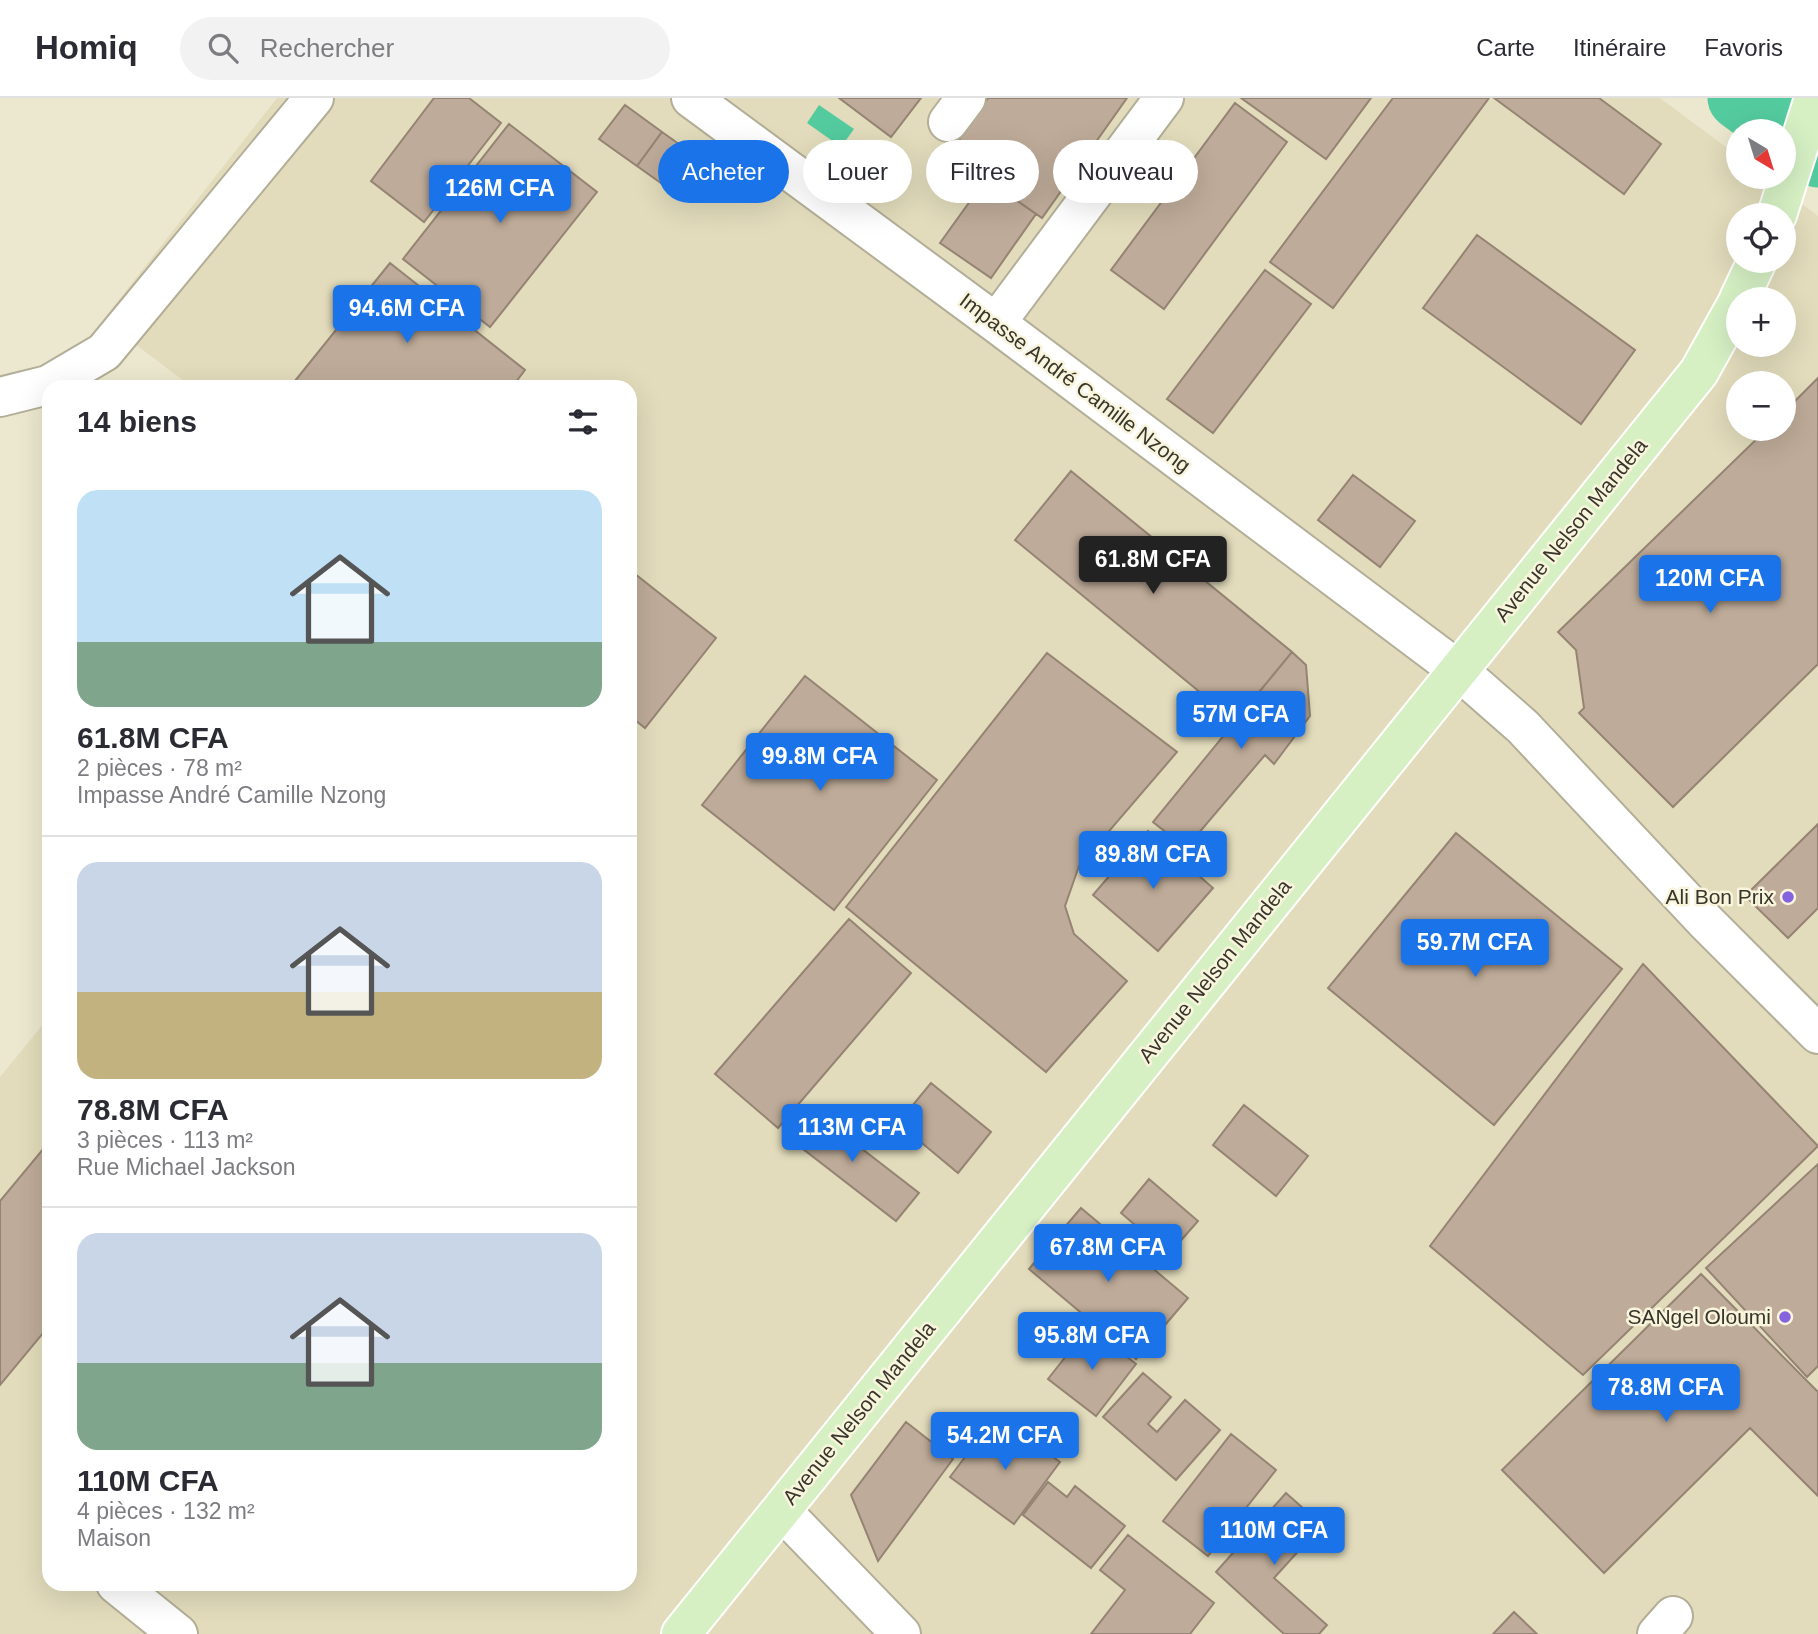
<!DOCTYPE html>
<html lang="fr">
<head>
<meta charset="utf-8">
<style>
  body { margin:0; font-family:Helvetica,sans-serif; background:#f2f2f3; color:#2b2b33; height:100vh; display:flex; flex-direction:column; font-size:26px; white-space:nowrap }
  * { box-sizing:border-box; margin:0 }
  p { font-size:23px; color:#7c7c81 }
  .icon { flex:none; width:38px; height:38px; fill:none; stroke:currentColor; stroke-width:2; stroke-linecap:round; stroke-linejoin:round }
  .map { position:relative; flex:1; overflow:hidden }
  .details { position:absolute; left:42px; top:282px; width:595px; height:1211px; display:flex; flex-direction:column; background:#fff; border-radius:21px; box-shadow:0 7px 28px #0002 }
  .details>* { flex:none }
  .top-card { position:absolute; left:658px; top:42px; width:665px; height:63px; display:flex; gap:14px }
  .needle { width:46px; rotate:142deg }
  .buttons { position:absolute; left:1726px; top:21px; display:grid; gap:14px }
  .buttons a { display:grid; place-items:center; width:70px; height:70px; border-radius:50%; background:#fff; box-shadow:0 7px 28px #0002; font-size:35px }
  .price { position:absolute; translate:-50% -60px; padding:0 16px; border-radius:7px; background:#1a73e8; color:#fff; font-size:23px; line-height:46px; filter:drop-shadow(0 2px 4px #0008) }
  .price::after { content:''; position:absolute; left:50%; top:42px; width:21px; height:16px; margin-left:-10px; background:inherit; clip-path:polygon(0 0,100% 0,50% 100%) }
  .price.active { background:#222; color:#fff }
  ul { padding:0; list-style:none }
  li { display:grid; align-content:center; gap:14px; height:371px; padding:0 35px }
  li+li { border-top:2px solid #e1e1e2 }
  li span { display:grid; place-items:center; height:217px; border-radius:21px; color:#555 }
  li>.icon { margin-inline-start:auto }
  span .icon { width:126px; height:126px; fill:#fffc; stroke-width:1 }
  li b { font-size:30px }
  h2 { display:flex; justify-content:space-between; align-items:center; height:84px; padding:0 35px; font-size:30px }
  .pill { padding:0 24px; border-radius:32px; background:#fff; box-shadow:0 7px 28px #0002; font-size:24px; line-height:63px }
  .pill.active { background:#1a73e8; color:#fff }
  header { display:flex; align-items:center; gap:42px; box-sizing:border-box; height:98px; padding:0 35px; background:#fff; border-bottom:2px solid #e1e1e2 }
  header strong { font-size:33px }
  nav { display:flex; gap:38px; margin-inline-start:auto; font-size:24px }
  .search { width:490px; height:63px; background:#f2f2f3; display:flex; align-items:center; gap:18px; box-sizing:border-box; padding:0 24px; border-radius:38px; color:#7c7c81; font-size:26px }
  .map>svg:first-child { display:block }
  .built { fill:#e2dcbc; fill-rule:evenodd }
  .water { fill:#54cb9f }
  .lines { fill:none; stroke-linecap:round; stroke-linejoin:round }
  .river { stroke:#54cb9f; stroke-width:63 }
  .building { fill:#beab99; stroke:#958473; stroke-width:2 }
  .minor-casing { stroke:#b2ae97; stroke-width:42 }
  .major-casing { stroke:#fff; stroke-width:42 }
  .minor { stroke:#fff; stroke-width:38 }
  .major { stroke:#d6f0c4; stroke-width:38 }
  .poi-dot { fill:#8663de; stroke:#f9f5dc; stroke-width:2.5 }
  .labels { text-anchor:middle; stroke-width:5; stroke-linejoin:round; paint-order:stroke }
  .street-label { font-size:21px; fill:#38362c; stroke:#f9f5dc }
  .poi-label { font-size:21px; fill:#38362c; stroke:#f9f5dc; text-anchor:end }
</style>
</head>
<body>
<header>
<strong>Homiq</strong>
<div class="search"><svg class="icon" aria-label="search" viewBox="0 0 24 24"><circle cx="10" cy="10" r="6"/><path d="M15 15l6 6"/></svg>Rechercher</div>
<nav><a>Carte</a><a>Itinéraire</a><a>Favoris</a></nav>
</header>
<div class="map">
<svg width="1818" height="1536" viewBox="0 0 1818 1536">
  <rect width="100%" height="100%" fill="#ece8cf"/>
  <path class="built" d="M277 0H1660L1738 58V79H1766L1818 118V1536H0V979L49 919V1486H630V289H192L103 222ZM1738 117H1783V163H1738ZM1738 201H1783V247H1738ZM1738 285H1783V331H1738Z"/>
  <path class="water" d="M819 7 854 31 841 49 807 25Z"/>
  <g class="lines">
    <path class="river" d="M1739 0 1818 58"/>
  </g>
  <path class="building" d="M434 0H469L501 25 424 124 371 83Z
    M839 0H921L891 39Z
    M988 0H1127L1042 120 950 55Z
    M1241 0H1371L1326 61Z
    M1393 0H1489L1333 210 1270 164Z
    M1494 0H1599L1661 46 1624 96Z
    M1235 5 1287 44 1164 211 1111 172Z
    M625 7 662 34 637 68 599 41Z
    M509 26 597 94 490 229 403 161Z
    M662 34 710 68 685 102 637 68Z
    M986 81 1036 116 991 180 940 145Z
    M1477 137 1635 252 1581 326 1423 210Z
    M390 165 525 272 512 289H290Z
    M1265 172 1311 206 1213 335 1167 301Z
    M1818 280V566L1673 709 1579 615 1584 610 1576 552 1558 534 1767 331H1783V315Z
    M1071 373 1292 554 1235 623 1015 442Z
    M1353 377 1415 423 1380 469 1318 422Z
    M630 472 716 540 645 630 630 618Z
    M1292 554 1306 567 1310 618 1274 666 1265 657 1186 750 1153 724Z
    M1047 555 1177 654 1079 768 1065 808 1074 836 1127 883 1046 974 846 809Z
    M805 578 937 682 834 812 702 707Z
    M1818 726V810L1788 840 1745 798Z
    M1148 733 1213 790 1158 853 1093 797Z
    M1456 735 1622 871 1494 1027 1328 890Z
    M849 821 911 875 778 1030 715 976Z
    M1643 866 1818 1048 1583 1277 1430 1148Z
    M931 985 991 1034 958 1075 898 1025Z
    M1244 1007 1308 1058 1276 1098 1213 1047Z
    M808 1009 919 1095 896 1123 785 1037Z
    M49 1044V1228L0 1287V1103Z
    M1818 1066V1268L1807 1279 1706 1170Z
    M1149 1081 1198 1123 1169 1156 1121 1115Z
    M1081 1110 1188 1200 1136 1261 1029 1171Z
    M1701 1176 1818 1294V1398L1750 1330 1604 1475 1502 1372Z
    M1089 1229 1136 1266 1096 1318 1048 1281Z
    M1143 1275 1171 1299 1148 1326 1157 1334 1185 1302 1220 1332 1176 1382 1103 1319Z
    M992 1323 1032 1351 1036 1347 1060 1364 1014 1426 950 1379Z
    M906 1324 953 1361 878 1463 851 1397Z
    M1231 1336 1276 1372 1208 1458 1163 1423Z
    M1048 1384 1067 1399 1075 1388 1125 1428 1091 1470 1023 1417Z
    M1286 1395 1322 1427 1274 1480 1327 1527 1319 1536H1284L1216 1474Z
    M1128 1437 1214 1505 1190 1536H1091L1125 1492 1100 1472Z
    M1514 1514 1537 1536H1493Z"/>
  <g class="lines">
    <defs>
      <path id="minor" d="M691 0 996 225 1458 572 1523 629 1705 823 1818 936
        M948 24 966 0
        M996 225 1164 0
        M0 299 48 287 104 254 314 0
        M781 1412 901 1536
        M116 1486 178 1536
        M1657 1536 1673 1518"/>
      <path id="major" d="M1777 117 1814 0
        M1739 201 1757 163
        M681 1536 1699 274 1738 204"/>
    </defs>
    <use href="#minor" class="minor-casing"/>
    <use href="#major" class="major-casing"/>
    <use href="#minor" class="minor"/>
    <use href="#major" class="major"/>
  </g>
  <g class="poi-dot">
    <circle cx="1788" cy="799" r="7"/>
    <circle cx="1785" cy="1219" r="7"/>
  </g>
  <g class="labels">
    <g class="street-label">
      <text transform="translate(1075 285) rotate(37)" y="7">Impasse André Camille Nzong</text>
      <text transform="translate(1571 432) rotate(-51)" y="7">Avenue Nelson Mandela</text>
      <text transform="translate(1215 873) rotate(-51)" y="7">Avenue Nelson Mandela</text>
      <text transform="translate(859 1315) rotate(-51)" y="7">Avenue Nelson Mandela</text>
    </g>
    <g class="poi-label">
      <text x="1774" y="806">Ali Bon Prix</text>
      <text x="1771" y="1226">SANgel Oloumi</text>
    </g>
  </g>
</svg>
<div class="buttons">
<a><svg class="needle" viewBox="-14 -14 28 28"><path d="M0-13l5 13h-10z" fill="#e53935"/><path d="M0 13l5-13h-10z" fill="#7c7c81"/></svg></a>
<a><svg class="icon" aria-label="locate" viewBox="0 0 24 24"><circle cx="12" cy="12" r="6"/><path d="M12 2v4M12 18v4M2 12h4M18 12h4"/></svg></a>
<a>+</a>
<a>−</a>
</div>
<b class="price" style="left:500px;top:127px">126M CFA</b>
<b class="price" style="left:407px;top:247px">94.6M CFA</b>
<b class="price active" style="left:1153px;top:498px">61.8M CFA</b>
<b class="price" style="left:1710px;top:517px">120M CFA</b>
<b class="price" style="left:1241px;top:653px">57M CFA</b>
<b class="price" style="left:820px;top:695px">99.8M CFA</b>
<b class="price" style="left:1153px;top:793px">89.8M CFA</b>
<b class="price" style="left:1475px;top:881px">59.7M CFA</b>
<b class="price" style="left:852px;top:1066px">113M CFA</b>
<b class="price" style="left:1108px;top:1186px">67.8M CFA</b>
<b class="price" style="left:1092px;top:1274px">95.8M CFA</b>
<b class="price" style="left:1666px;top:1326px">78.8M CFA</b>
<b class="price" style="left:1005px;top:1374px">54.2M CFA</b>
<b class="price" style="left:1274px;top:1469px">110M CFA</b>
<div class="top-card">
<a class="pill active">Acheter</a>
<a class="pill">Louer</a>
<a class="pill">Filtres</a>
<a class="pill">Nouveau</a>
</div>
<section class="details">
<h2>14 biens<svg class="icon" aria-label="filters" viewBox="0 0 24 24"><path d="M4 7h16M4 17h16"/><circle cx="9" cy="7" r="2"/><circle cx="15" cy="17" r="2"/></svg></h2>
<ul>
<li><span style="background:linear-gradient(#bfe0f5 70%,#7fa58c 0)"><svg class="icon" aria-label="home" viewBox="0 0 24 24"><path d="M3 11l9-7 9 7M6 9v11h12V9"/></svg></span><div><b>61.8M CFA</b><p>2 pièces · 78 m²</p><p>Impasse André Camille Nzong</p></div></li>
<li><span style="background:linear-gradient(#c9d6e8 60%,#c2b280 0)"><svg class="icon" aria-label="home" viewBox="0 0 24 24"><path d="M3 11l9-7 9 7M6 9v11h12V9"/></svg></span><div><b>78.8M CFA</b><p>3 pièces · 113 m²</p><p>Rue Michael Jackson</p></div></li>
<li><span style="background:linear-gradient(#c9d6e8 60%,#7fa58c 0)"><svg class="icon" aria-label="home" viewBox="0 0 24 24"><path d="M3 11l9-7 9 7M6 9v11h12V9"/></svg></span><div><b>110M CFA</b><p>4 pièces · 132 m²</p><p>Maison</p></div></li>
</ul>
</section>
</div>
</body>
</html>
